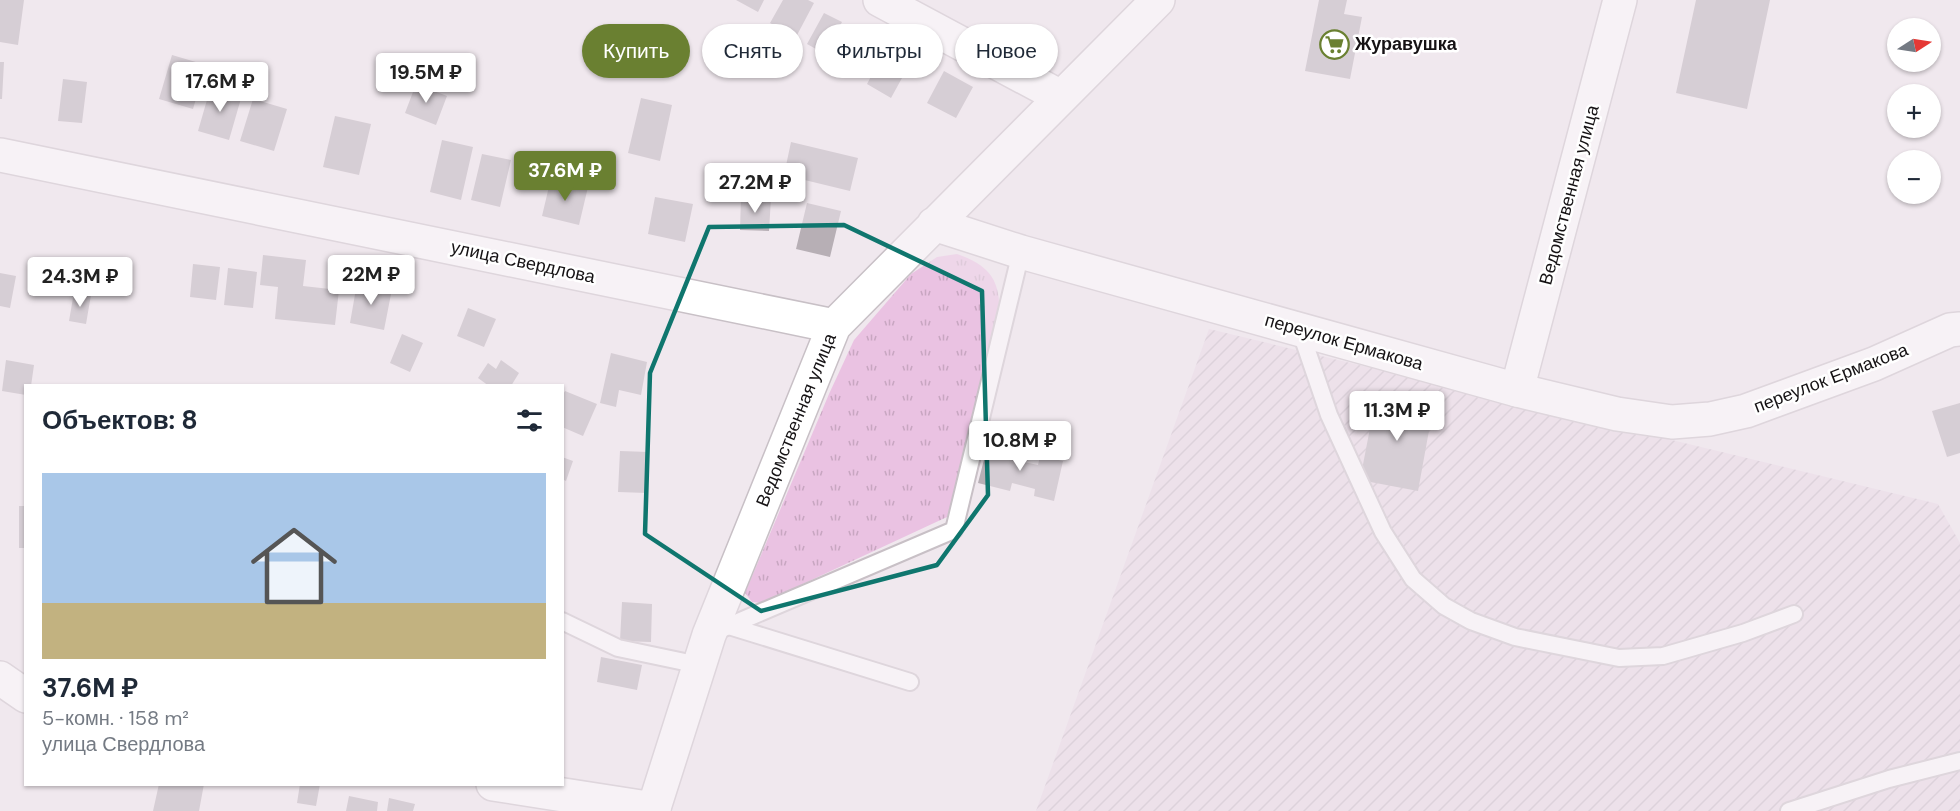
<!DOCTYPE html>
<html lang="ru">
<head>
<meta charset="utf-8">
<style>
  body { margin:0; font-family:"DM Sans",sans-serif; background:#f2f2f3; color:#1f2937; height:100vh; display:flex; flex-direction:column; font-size:22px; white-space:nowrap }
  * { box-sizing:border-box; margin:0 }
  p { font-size:20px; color:#747a83 }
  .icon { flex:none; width:33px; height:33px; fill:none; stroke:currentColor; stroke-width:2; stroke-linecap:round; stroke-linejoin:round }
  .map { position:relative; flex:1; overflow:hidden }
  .panel { position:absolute; left:24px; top:384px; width:540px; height:402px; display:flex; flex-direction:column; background:#fff; border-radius:0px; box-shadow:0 2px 4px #0004 }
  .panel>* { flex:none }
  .guide { position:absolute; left:582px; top:24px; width:570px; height:54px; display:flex; gap:12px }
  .needle { width:39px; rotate:78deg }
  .tools { position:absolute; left:1887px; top:18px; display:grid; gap:12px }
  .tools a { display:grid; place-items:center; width:54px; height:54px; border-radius:50%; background:#fff; box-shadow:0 2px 4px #0004; font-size:30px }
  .price { position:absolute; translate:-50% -51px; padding:0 14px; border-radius:6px; background:#fff; color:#222; font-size:20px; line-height:39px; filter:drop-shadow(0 2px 3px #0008) }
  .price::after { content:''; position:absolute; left:50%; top:36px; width:18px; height:14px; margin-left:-9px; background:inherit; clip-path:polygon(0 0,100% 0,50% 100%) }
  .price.on { background:#6a8031; color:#fff }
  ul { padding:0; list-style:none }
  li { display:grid; align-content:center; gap:12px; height:318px; padding:0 18px }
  li span { display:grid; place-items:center; height:186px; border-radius:0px; color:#555 }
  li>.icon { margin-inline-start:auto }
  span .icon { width:108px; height:108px; fill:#fffc; stroke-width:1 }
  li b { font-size:26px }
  h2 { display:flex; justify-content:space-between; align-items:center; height:72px; padding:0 18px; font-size:26px }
  .pill { padding:0 21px; border-radius:27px; background:#fff; box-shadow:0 2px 4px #0004; font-size:21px; line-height:54px }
  .pill.on { background:#6a8031; color:#fff }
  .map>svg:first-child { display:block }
  .industrial { fill:url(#industrial-furrows) }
  .grass { fill:url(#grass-tufts) }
  .building { fill:#b7afb5 }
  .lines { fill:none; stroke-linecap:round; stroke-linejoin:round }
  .lane-casing { stroke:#c8c0c6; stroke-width:20 }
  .street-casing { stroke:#c8c0c6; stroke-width:36 }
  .secondary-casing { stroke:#c8c0c6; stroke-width:36 }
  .lane { stroke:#fff; stroke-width:16 }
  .street { stroke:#fff; stroke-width:33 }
  .secondary { stroke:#fff; stroke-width:33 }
  .marked { fill:none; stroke:#0f766e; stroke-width:4.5; stroke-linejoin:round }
  .labels { text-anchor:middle; stroke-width:5; stroke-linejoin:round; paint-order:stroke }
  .poi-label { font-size:18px; font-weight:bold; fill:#151214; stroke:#fff; text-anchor:start }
  .street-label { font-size:18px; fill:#151214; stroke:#fff }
</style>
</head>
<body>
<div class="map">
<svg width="1960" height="811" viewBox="0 0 1960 811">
  <defs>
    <pattern id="industrial-furrows" width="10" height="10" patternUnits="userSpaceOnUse" patternTransform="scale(1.5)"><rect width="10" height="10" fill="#e8d9e5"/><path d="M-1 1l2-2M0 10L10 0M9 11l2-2" fill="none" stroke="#c6b9c4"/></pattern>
    <pattern id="grass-tufts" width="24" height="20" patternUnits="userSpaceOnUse" patternTransform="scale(1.5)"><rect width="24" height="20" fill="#eac2e2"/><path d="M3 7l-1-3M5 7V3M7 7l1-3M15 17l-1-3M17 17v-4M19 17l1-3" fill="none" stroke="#c8a6c1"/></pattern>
  </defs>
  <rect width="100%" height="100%" fill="#f0e8ee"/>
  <path class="industrial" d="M1209 329 1938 504 1960 543V811H1036Z"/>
  <path class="grass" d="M957 254C989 265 1001 280 999 315L951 508 947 517 762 603 752 602 745 593 829 394 854 340 911 274 937 257Z"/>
  <path class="building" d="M0 0H24L18 45 0 42Z
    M736 0H764L758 12Z
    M783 0H808L814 3 796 37 770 23Z
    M1319 0H1347L1344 14 1362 17 1350 79 1305 71Z
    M1696 0H1770L1747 109 1676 93Z
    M824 13 842 22 825 54 807 44Z
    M888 44 913 58 891 98 867 84Z
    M172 55 206 65 193 109 159 99Z
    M0 62H4L2 99H0Z
    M944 71 973 87 956 118 927 103Z
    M63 79 87 82 82 123 58 121Z
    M416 84 447 96 436 125 405 113Z
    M211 86 242 95 229 140 198 131Z
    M641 98 672 105 660 161 628 153Z
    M253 99 287 109 274 151 240 141Z
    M335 116 371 124 359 175 323 167Z
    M442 140 473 147 461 200 430 192Z
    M791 142 858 158 850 191 784 175Z
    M482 154 511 160 500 207 471 200Z
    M551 178 588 187 579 225 542 216Z
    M655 197 693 204 685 242 648 234Z
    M741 197 771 198 769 231 740 230Z
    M807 203 841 211 830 257 796 249Z
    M263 255 306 260 303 286 339 290 335 325 275 319 278 287 260 285Z
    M193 264 220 267 216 300 190 297Z
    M228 268 257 272 253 308 224 305Z
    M0 273 16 276 10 308 0 306Z
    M357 283 392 289 384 330 350 323Z
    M74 292 91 295 86 324 69 321Z
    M468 308 496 319 484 347 457 336Z
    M402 334 423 343 410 372 390 363Z
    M611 353 647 362 641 395 619 390 616 407 600 403Z
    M6 360 34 365 31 386H26V395L2 391Z
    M501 360 519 373 511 386H489L478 378 488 363 496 369Z
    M565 391 597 404 583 436 562 427V396Z
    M1377 392 1434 403 1418 491 1360 480Z
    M1960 403V453L1947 457 1932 411Z
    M988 444 1021 451 1019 461 1038 465 1040 456 1063 461 1054 501 1034 496 1035 489 1012 483 1010 491 978 483Z
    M620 451 649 452 647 493 618 492Z
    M562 457 573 461 566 481 562 479Z
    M19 506H26V548H19Z
    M622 602 652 604 651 642 620 641Z
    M601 657 642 665 637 690 597 682Z
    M159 784H204L199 811H153Z
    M300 784H320L316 806 297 803Z
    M349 796 378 802 377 811H346Z
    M389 798 415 804 413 811H387Z"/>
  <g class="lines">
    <defs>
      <path id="lane" d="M1300 330 1329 415 1383 532 1413 579 1444 606 1471 621 1515 637 1619 658 1663 656 1743 633 1794 614
        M562 621 618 648 699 665
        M729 626 910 682
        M710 634 954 530 1021 252
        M1789 811 1889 779 1960 761"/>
      <path id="street" d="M880 0 1061 97
        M0 155 834 326
        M1517 390 1620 0
        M0 678 26 696
        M493 784 654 809"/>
      <path id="secondary" d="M934 224 1021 252 1517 390 1617 414 1672 422 1710 419 1746 411 1874 364 1950 330 1960 329
        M653 811 709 635 834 326 1158 0"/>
    </defs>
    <use href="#lane" class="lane-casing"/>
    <use href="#street" class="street-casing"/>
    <use href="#secondary" class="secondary-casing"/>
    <use href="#lane" class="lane"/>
    <use href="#street" class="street"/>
    <use href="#secondary" class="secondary"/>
  </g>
  <path d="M0 0H1960V811H0ZM844 225 982 291 988 495 937 565 761 611 645 534 650 373 709 227Z" fill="#f0e8ee" fill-opacity=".55" fill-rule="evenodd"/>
  <path class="marked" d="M844 225 982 291 988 495 937 565 761 611 645 534 650 373 709 227Z"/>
  <defs>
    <symbol id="supermarket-ring" viewBox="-11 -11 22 22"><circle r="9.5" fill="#fff" stroke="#6a8031" stroke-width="1.5"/><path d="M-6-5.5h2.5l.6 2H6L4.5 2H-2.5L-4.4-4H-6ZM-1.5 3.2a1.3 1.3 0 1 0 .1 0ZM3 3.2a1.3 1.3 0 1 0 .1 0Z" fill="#6a8031"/></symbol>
  </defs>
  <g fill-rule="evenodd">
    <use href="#supermarket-ring" x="1318" y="28" width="33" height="33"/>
  </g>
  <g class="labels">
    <g class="poi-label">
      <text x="1355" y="50">Журавушка</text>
    </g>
    <g class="street-label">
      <text transform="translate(1569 195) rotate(-75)" y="6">Ведомственная улица</text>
      <text transform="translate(523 262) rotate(12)" y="6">улица Свердлова</text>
      <text transform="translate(1344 342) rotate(16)" y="6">переулок Ермакова</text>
      <text transform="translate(1831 378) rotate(-21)" y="6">переулок Ермакова</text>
      <text transform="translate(796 420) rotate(-68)" y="6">Ведомственная улица</text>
    </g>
  </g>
</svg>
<div class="tools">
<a><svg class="needle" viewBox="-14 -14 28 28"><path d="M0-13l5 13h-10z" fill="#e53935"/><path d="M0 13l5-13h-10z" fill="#747a83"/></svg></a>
<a>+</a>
<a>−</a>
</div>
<b class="price" style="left:426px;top:104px">19.5M ₽</b>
<b class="price" style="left:220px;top:113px">17.6M ₽</b>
<b class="price on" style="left:565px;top:202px">37.6M ₽</b>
<b class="price" style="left:755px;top:214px">27.2M ₽</b>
<b class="price" style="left:371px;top:306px">22M ₽</b>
<b class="price" style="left:80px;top:308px">24.3M ₽</b>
<b class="price" style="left:1397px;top:442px">11.3M ₽</b>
<b class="price" style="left:1020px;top:472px">10.8M ₽</b>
<div class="guide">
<a class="pill on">Купить</a>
<a class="pill">Снять</a>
<a class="pill">Фильтры</a>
<a class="pill">Новое</a>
</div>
<section class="panel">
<h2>Объектов: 8<svg class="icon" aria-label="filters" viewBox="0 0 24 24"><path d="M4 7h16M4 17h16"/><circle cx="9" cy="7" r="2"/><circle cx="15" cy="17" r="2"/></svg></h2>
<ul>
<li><span style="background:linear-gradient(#a9c7e8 70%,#c2b280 0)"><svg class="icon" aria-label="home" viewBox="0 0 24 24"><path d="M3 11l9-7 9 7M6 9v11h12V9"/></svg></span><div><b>37.6M ₽</b><p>5-комн. · 158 m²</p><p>улица Свердлова</p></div></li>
</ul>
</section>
</div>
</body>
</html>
